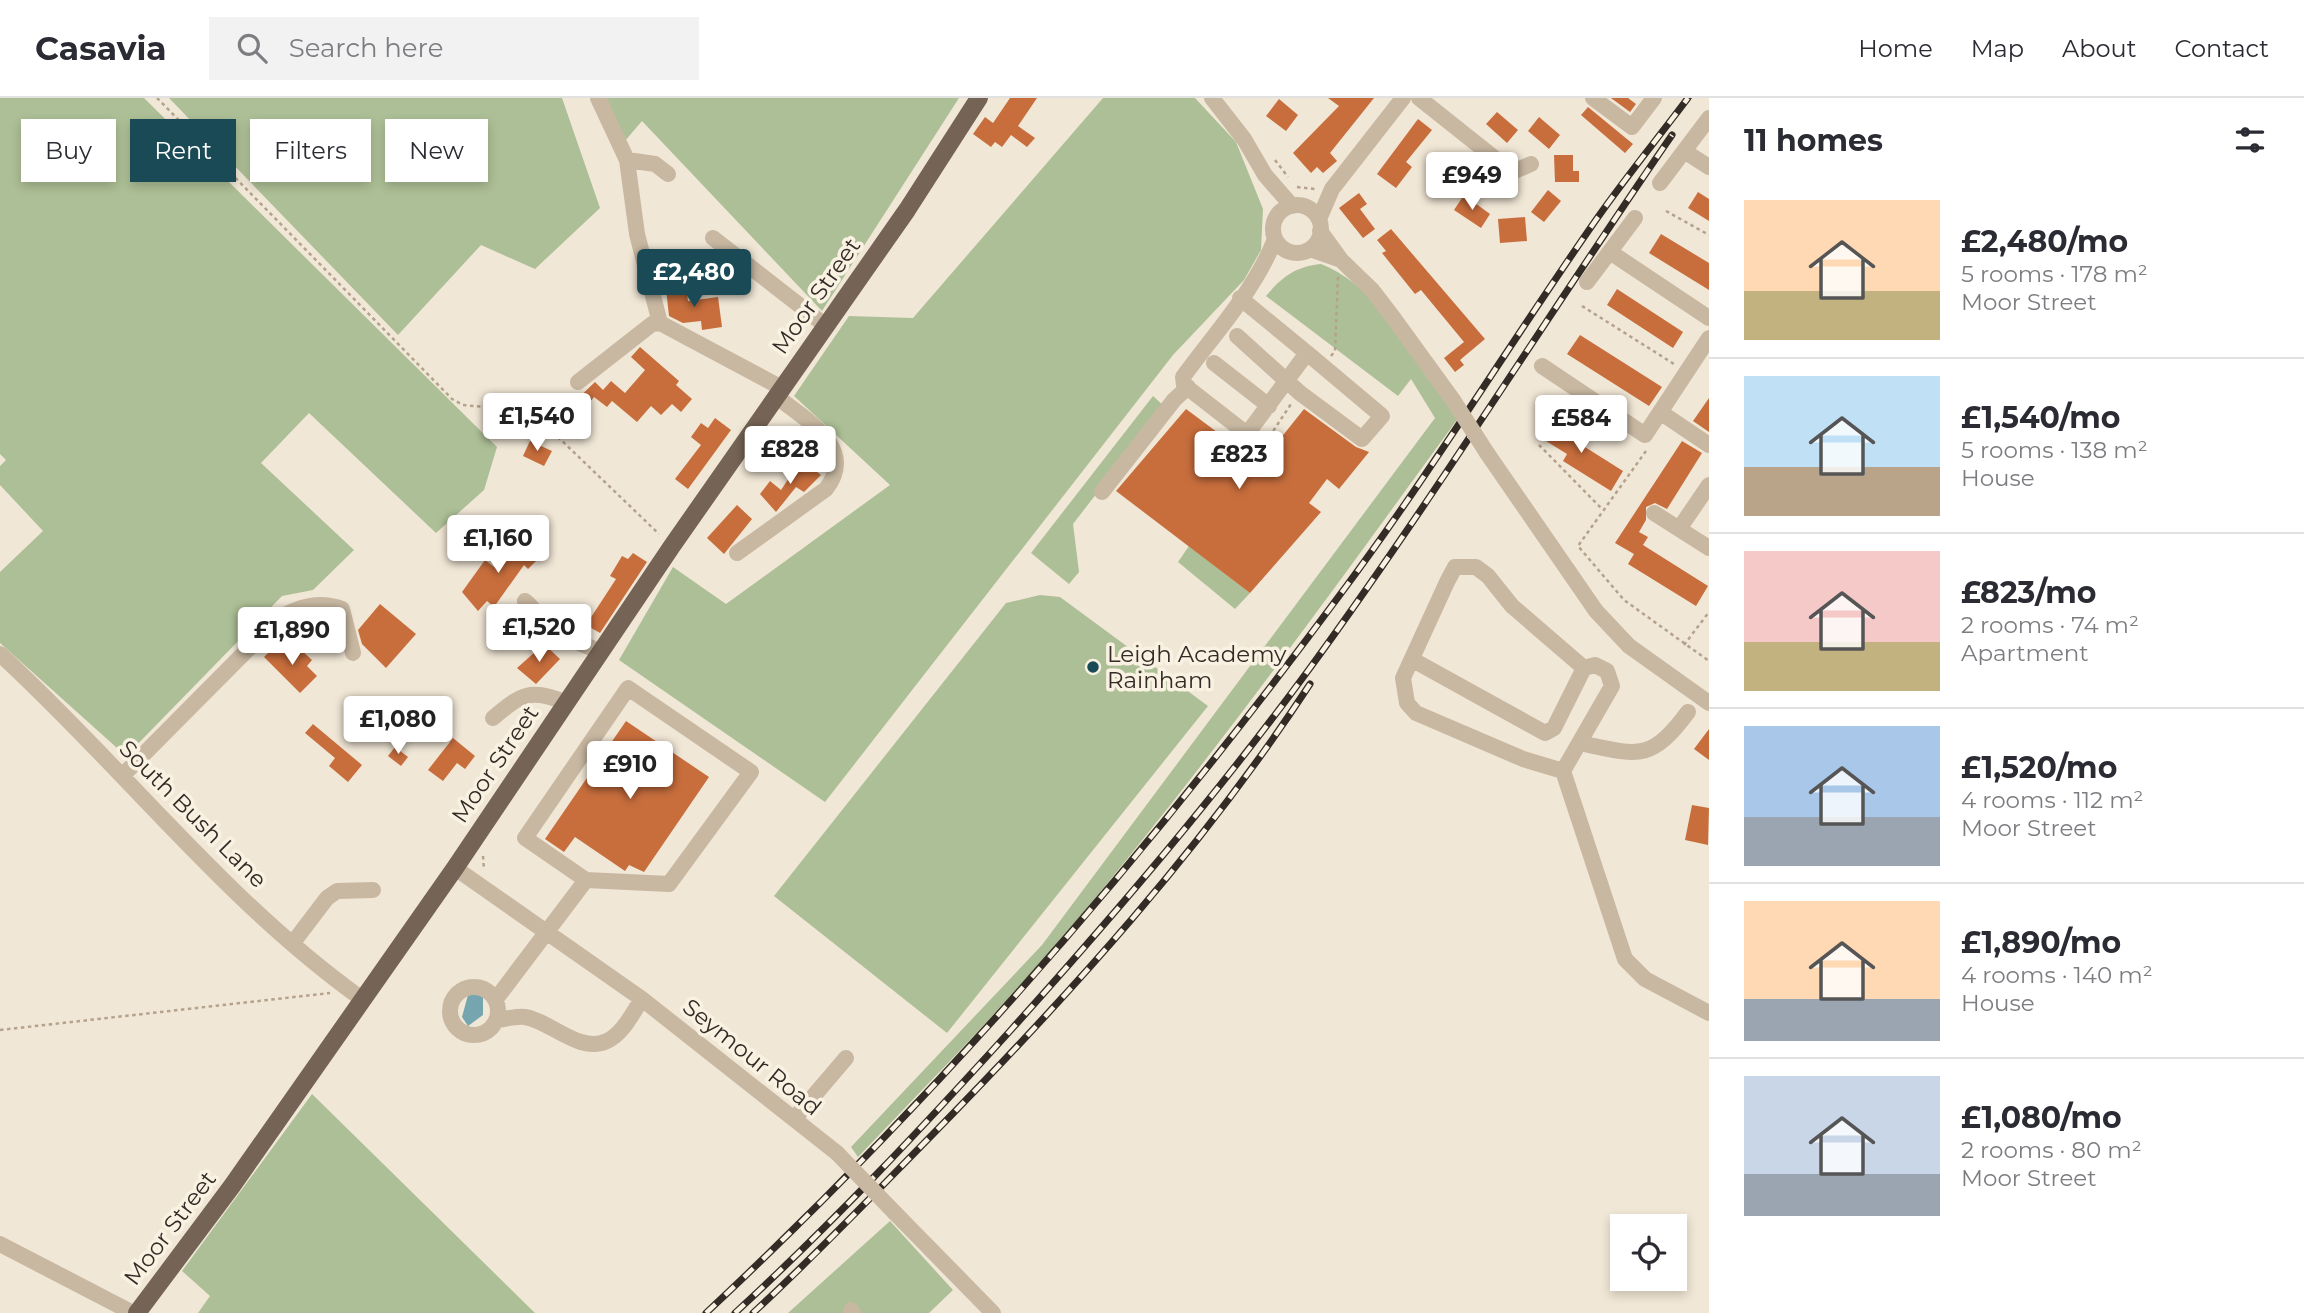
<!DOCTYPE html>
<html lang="en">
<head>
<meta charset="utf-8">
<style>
  body { margin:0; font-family:Montserrat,sans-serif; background:#f2f2f3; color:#2b2b33; height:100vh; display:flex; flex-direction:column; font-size:26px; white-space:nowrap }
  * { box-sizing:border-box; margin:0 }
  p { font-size:23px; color:#7c7c81 }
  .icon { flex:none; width:38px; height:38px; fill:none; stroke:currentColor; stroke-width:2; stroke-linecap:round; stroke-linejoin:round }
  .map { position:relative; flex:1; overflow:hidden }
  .sheet { display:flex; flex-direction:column; background:#fff; width:595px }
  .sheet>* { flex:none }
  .hud { position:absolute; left:21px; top:21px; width:665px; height:63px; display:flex; gap:14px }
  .controls { position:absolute; left:1610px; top:1116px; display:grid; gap:14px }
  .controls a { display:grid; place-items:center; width:77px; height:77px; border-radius:0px; background:#fff; box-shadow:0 4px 10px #0003; font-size:35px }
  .price { position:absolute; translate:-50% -60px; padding:0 16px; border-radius:7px; background:#fff; color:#222; font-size:23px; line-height:46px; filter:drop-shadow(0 2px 4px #0008) }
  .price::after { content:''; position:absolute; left:50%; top:42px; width:21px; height:16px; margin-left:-10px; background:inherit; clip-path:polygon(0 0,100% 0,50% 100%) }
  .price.active { background:#1a4a55; color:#fff }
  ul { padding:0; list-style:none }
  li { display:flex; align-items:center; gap:21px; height:175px; padding:0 35px }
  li+li { border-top:2px solid #e1e1e2 }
  li span { display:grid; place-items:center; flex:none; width:196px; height:140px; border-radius:0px; color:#555 }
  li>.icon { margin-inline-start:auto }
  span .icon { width:84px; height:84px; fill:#fffc; stroke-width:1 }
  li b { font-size:30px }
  h2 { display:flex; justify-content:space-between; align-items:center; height:84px; padding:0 35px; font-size:30px }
  .pill { padding:0 24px; border-radius:0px; background:#fff; box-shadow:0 4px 10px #0003; font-size:24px; line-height:63px }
  .pill.active { background:#1a4a55; color:#fff }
  header { display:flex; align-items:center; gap:42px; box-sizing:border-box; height:98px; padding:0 35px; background:#fff; border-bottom:2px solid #e1e1e2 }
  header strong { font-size:33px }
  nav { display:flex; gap:38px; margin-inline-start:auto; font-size:24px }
  .search { width:490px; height:63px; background:#f2f2f3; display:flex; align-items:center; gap:18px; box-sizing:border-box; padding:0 24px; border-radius:0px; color:#7c7c81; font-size:26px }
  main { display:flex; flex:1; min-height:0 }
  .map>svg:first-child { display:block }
  .green { fill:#adbf96 }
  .water { fill:#75a5ae }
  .building { fill:#c86e3d }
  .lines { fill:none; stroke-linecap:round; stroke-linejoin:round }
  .path { stroke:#b4a28c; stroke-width:2.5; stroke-dasharray:3.5 3.5; stroke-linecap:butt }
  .minor { stroke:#c8b8a2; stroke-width:16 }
  .major { stroke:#756455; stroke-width:18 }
  .rail-casing { stroke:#332b25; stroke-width:7 }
  .rail { stroke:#f9f1e2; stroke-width:4.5; stroke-dasharray:13; stroke-linecap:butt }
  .minor-bridge { stroke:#c8b8a2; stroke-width:16 }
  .poi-dot { fill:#1a4a55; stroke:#f9f1e2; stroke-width:2.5 }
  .labels { text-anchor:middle; stroke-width:7; stroke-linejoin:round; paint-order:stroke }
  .street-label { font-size:23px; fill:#332b25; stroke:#f9f1e2 }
  .poi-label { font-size:23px; fill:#332b25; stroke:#f9f1e2; text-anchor:start }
</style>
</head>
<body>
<header>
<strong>Casavia</strong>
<div class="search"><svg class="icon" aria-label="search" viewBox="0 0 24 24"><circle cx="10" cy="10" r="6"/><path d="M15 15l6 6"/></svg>Search here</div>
<nav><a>Home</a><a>Map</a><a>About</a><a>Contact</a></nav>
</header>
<main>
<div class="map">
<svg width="1709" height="1215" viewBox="0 0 1709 1215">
  <rect width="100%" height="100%" fill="#f1e7d6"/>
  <path class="green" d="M0 0H144L497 349 484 392 436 435 309 315 261 365 354 452 313 492 282 498 126 658 0 545V474L43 433 0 387V368L6 362 0 356Z
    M169 0H562L600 110 535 171 481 147 398 237Z
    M606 0H959L822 213 642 23 624 44Z
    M1103 0H1195L1236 44 1263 111 1261 152 1244 182 1173 257 825 704 619 562 673 469 726 506 890 387 794 298 849 218 913 220Z
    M1321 166C1378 187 1423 271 1459 319 1336 488 1215 657 1081 817 1011 902 934 979 858 1059L851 1049 1042 847 1435 320 1411 281 1398 298 1266 198C1283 178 1295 169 1321 166Z
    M1153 298 1164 308 1073 426 1079 474 1069 486 1031 455Z
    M1189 448 1250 495 1235 511 1178 464Z
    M1040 497 1060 499 1208 608 947 935 774 798 1006 505Z
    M312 996 535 1215H198L210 1198 182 1173Z
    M890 1123 953 1192 929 1215H788Z"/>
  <path class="water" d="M476 894 483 899V917L468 928 462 919 468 897Z"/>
  <path class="building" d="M1010 0H1037L1018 28 1035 40 1027 49 1011 37 1002 49 995 44 991 49 973 36 985 19 993 25Z
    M1328 0H1374L1330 55 1337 63 1323 75 1317 69 1311 75 1293 55 1339 8Z
    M1611 0H1628L1636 6 1630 14Z
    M1279 1 1298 17 1286 33 1266 18Z
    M1588 9 1633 46 1625 55 1581 17Z
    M1497 14 1518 32 1507 45 1486 26Z
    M1539 19 1560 37 1549 51 1528 33Z
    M1418 21 1432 32 1406 64 1412 69 1396 90 1377 76Z
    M1458 57 1479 76 1467 89 1446 70Z
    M1554 57H1573V73H1579V84H1555Z
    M1548 92 1561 103 1544 124 1531 114Z
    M1698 94 1709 101V123L1688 110Z
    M1359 95 1367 106 1360 111 1375 131 1363 140 1339 110Z
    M1464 97 1490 116 1481 130 1454 112Z
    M1525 119 1527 143 1500 145 1498 121Z
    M1391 131 1485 241 1460 262 1464 267 1455 274 1444 260 1464 244 1421 192 1415 196 1382 155 1386 153 1377 142Z
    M1661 136 1709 165V192L1649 155Z
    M686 188 688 203 718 199 722 229 702 232 701 223 683 225 669 218 666 191Z
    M1617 191 1683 234 1673 250 1607 207Z
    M1580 237 1662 289 1649 308 1567 256Z
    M640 249 679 283 676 287 692 301 681 314 672 306 661 317 651 308 637 324 612 303 607 309 594 299 583 313 573 305 595 284 603 292 611 283 625 295 645 272 631 259Z
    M1709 300V334L1693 323Z
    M1186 311 1260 366 1304 311 1356 349 1369 354 1339 391 1327 381 1309 405 1321 414 1250 495 1116 393Z
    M1552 316 1563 323 1561 327 1580 338 1577 344 1623 373 1611 393 1563 363 1567 356 1546 343 1549 340 1541 335Z
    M715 320 731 332 688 391 675 381 701 347 691 339 701 325 708 330Z
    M530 343 552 353 544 368 523 358Z
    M1682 343 1702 355 1667 411 1655 405 1646 409V422L1639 434 1648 439 1643 447 1708 488 1696 508 1628 466 1634 456 1615 445Z
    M801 362 821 377 804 394 796 389 776 414 760 396 770 383 781 392Z
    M737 407 752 421 724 456 707 440Z
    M511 434 538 461 528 471 524 467 494 509 487 503 478 513 462 494 485 462 498 472 512 455 501 444Z
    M633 455 647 464 600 535 586 527 616 481 610 478 622 458 628 461Z
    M380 506 416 536 386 570 362 546 358 532Z
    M277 546 291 560 300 551 312 562 307 568 317 578 300 595 264 559Z
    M544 546 560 561 536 586 517 570Z
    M626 623 709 679 644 774 629 767 625 773 575 739 564 754 545 741Z
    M313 626 362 667 348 684 329 668 335 660 305 635Z
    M1709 631V662L1694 651Z
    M453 640 475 658 465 671 457 665 443 683 428 672Z
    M395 649 408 659 401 668 388 658Z
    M1692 707 1709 710 1708 747 1685 742Z"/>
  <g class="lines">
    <path class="path" d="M157 0 452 301 463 307 528 313 534 316 659 436
      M1275 62 1288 79
      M1297 89 1315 91
      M1666 113 1709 137
      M1582 208 1674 266
      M1331 258 1335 253 1338 179
      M1539 347 1602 411
      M1646 353 1578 448 1624 502 1709 563
      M1254 362 1291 306
      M1684 547 1709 514
      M483 758 484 772
      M0 932 330 895"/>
    <path class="minor" d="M598 0 627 62 637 136 660 225 782 290
      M1212 0 1244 41 1265 77 1292 108
      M1419 0 1512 74
      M1593 0 1632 29 1654 0
      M1684 53 1709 69
      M627 62 655 66 668 76
      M1660 85 1709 20
      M1504 91 1512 74 1531 66
      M1273 131a24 24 0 1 1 48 0a24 24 0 1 1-48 0Z
      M1319 121 1332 91 1403 0
      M1320 133 1341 162 1372 192 1392 218 1453 302
      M713 140 826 228
      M1310 151 1341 162
      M1610 154 1709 220
      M1587 184 1635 120
      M1240 200 1307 255 1247 336 1184 287 1183 279C1215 235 1255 192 1275 141
      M1237 238 1300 295 1362 341 1382 318 1307 255
      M1214 265 1269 308
      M1542 268 1645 337 1709 240
      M578 284 652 226 660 225
      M1660 314 1709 347
      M1487 355 1596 513 1629 548 1709 605
      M1102 394 1174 302 1188 289
      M1654 415 1709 450
      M1679 431 1709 387
      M737 455 826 391C858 349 805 322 776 298
      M525 503C535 510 539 521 548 528 563 540 583 546 601 554
      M0 556C122 668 226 804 362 901
      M1413 562 1545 635 1554 630 1584 570 1595 567 1607 573 1612 588 1563 673 1625 861 1645 881 1709 915
      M493 620C520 597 531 589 566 605
      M1579 645C1638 657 1650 665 1688 614
      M1563 673 1523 661 1416 615 1407 605 1403 580 1447 484 1455 469H1476L1488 478 1512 508 1584 570
      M122 678 278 521C297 509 319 502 342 511L353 555
      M455 770 642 901 837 1055
      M292 846 327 800 337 793 373 792
      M450 913a24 24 0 1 1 48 0a24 24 0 1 1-48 0Z
      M496 901 586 782 669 786 751 674 628 590 525 740 586 782
      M497 922C506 921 516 918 525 919 551 923 579 956 607 943 623 936 633 914 642 901
      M794 1021 846 960
      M895 1115 993 1215
      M0 1146 133 1215
      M851 1212 853 1215"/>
    <path class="major" d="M137 1215 232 1088 455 770 672 448 907 112 979 0"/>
    <defs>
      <path id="rail" d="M706 1215C943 994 1153 750 1345 490 1434 370 1512 242 1598 119 1626 79 1658 40 1688 0
        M735 1215C832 1126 922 1030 1010 933 1115 816 1217 697 1310 570 1436 397 1550 214 1672 37
        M753 1215C815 1158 874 1096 933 1036 1070 896 1203 750 1310 586"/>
    </defs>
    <use href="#rail" class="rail-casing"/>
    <use href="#rail" class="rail"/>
    <path class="minor-bridge" d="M1453 302 1487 355
      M837 1055 895 1115"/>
  </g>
  <circle class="poi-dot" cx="1093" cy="569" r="7"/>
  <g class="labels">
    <g class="street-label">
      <text transform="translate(816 198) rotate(-55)" y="8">Moor Street</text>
      <text transform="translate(495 666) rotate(-56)" y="8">Moor Street</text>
      <text transform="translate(193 716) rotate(45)" y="8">South Bush Lane</text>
      <text transform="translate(752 959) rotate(39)" y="8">Seymour Road</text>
      <text transform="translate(170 1130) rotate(-53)" y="8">Moor Street</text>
    </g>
    <g class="poi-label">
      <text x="1107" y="564">Leigh Academy<tspan x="1107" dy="26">Rainham</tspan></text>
    </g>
  </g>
</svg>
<div class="controls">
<a><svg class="icon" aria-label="locate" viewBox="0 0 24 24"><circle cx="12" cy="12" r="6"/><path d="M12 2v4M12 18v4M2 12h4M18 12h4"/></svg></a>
</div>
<b class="price" style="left:1472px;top:114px">£949</b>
<b class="price active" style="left:694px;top:211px">£2,480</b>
<b class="price" style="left:537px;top:355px">£1,540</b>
<b class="price" style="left:1581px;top:357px">£584</b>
<b class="price" style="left:790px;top:388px">£828</b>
<b class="price" style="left:1239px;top:393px">£823</b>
<b class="price" style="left:498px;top:477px">£1,160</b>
<b class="price" style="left:539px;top:566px">£1,520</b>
<b class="price" style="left:292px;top:569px">£1,890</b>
<b class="price" style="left:398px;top:658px">£1,080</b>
<b class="price" style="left:630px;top:703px">£910</b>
<div class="hud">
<a class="pill">Buy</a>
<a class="pill active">Rent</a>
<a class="pill">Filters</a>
<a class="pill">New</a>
</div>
</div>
<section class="sheet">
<h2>11 homes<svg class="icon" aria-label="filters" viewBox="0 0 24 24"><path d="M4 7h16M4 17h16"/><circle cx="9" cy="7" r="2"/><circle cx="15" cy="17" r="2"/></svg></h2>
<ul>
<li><span style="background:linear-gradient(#ffd9b3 65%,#c2b280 0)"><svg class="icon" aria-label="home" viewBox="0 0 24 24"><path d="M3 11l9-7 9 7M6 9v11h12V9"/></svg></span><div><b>£2,480/mo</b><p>5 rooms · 178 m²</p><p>Moor Street</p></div></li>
<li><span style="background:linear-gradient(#bfe0f5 65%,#b9a48a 0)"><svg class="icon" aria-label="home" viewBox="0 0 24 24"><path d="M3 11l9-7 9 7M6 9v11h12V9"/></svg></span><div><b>£1,540/mo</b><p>5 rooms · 138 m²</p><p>House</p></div></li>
<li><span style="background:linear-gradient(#f6c9c9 65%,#c2b280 0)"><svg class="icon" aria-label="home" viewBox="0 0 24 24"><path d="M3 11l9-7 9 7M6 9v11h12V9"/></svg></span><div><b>£823/mo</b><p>2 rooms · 74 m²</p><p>Apartment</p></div></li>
<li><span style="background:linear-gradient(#a9c7e8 65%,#9aa5b1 0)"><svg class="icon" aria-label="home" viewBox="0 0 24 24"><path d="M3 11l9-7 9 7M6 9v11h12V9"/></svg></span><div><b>£1,520/mo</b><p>4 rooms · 112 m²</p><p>Moor Street</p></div></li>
<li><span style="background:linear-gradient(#ffd9b3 70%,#9aa5b1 0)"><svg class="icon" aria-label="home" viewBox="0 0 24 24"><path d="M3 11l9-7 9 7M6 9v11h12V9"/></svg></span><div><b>£1,890/mo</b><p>4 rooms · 140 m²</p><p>House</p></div></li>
<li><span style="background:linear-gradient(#c9d6e8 70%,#9aa5b1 0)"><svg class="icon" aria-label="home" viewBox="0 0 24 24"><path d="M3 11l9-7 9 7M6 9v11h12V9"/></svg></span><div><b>£1,080/mo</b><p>2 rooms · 80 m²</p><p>Moor Street</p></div></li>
</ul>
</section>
</main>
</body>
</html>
